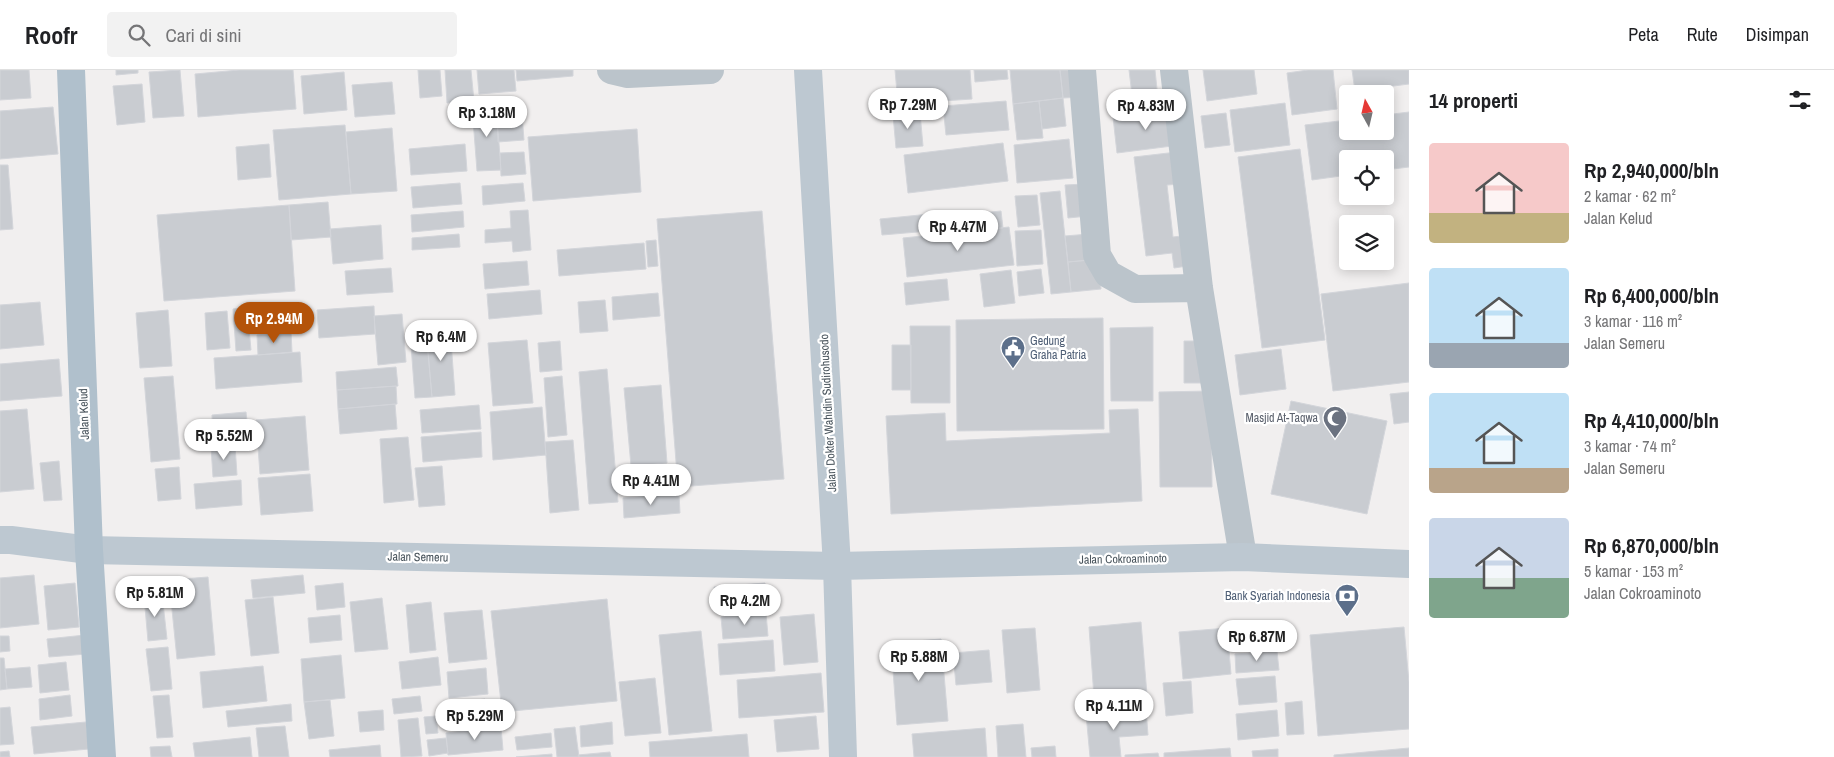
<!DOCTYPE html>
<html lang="id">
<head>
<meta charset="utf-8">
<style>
  body { margin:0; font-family:"Archivo Narrow",sans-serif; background:#f2f2f2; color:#202124; height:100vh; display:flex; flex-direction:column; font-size:19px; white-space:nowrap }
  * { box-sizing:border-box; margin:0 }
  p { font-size:16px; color:#757577 }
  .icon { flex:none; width:28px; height:28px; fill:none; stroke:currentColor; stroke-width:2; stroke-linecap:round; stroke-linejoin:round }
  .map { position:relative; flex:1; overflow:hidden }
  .sheet { display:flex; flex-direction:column; background:#fff; width:425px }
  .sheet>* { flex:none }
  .needle { width:32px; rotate:352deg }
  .tools { position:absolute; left:1339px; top:15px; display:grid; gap:10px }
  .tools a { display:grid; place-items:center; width:55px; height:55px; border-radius:5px; background:#fff; box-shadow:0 2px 12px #0003; font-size:25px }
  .price { position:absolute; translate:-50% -42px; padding:0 11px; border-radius:18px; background:#fff; color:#222; font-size:16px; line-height:32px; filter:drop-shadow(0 1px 2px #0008) }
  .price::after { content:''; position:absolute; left:50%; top:30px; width:15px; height:11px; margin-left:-8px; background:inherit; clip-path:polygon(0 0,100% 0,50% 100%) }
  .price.selected { background:#b45309; color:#fff }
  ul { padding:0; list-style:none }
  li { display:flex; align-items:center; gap:15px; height:125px; padding:0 20px }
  li span { display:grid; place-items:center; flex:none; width:140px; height:100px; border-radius:5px; color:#555 }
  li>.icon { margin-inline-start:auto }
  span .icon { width:60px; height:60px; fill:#fffc; stroke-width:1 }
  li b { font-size:21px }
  h2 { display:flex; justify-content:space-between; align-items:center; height:60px; padding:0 20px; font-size:21px }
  header { display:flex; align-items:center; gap:30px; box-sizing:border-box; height:70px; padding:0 25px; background:#fff; border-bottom:1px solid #e0e0e0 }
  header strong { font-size:24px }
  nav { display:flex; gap:28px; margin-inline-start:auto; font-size:18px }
  .search { width:350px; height:45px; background:#f2f2f2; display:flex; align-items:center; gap:12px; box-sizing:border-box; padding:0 18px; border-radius:5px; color:#757577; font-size:19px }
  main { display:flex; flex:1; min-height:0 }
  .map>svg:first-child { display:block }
  .building { fill:#c9ccd1; stroke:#d3d5da }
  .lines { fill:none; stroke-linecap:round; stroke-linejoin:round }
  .minor { stroke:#bbc4cb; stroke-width:28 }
  .secondary { stroke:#bdc8d1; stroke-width:28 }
  .primary { stroke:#b0c0cc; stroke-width:28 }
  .labels { text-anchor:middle; stroke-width:4.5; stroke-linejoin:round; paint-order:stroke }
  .service-label { font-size:12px; fill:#4e5e75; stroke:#fff; text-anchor:start }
  .street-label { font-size:12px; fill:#48535b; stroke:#fff }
  .worship-label { font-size:12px; fill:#5b616d; stroke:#fff; text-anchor:end }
</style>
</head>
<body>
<header>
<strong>Roofr</strong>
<div class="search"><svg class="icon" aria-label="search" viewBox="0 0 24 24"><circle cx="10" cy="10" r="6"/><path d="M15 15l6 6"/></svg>Cari di sini</div>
<nav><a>Peta</a><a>Rute</a><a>Disimpan</a></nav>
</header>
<main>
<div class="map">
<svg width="1409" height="687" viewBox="0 0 1409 687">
  <rect width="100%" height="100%" fill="#f1efef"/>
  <path class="building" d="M0 0H29L31 28 0 30Z
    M116 0H138V3L116 5Z
    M180 0 184 46 153 48 149 2Z
    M239 0H293L296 39 198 47 195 4Z
    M418 0H440L442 26 420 28Z
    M445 0H471L474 31 447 33Z
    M477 0H514L516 21 479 24Z
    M516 0H573V6L517 11Z
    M895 0H970L972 29 898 34Z
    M974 0H1007L1008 9 975 12Z
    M1010 0H1060L1063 28 1013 34Z
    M1060 0H1079L1082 27 1063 28Z
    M1129 0H1155L1159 38 1134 41Z
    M1203 0H1254L1257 24 1207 31Z
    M1308 0H1333L1337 39 1292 45 1287 3Z
    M1352 0H1409V14L1355 21Z
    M344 2 347 40 304 44 301 6Z
    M392 12 395 44 355 47 352 15Z
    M142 14 145 52 117 55 113 16Z
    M1063 28 1066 56 1042 59 1039 31Z
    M1006 31 1009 60 946 65 943 36Z
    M1039 31 1043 68 1017 70 1013 34Z
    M1285 33 1290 75 1235 82 1230 40Z
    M496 34 501 100 477 101 472 36Z
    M53 37 58 84 0 89V41Z
    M1176 39 1180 75 1117 83 1113 47Z
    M1409 42V97L1385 100V89H1348V105L1312 110 1305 55 1348 50V61H1385V45Z
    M920 43 923 76 896 78 893 45Z
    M1226 43 1230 75 1205 78 1201 46Z
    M522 45 524 70 498 72 497 47Z
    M345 55 351 124 279 130 273 60Z
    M392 58 397 121 351 124 346 62Z
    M637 59 641 122 533 131 528 67Z
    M1069 69 1073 108 1017 113 1014 75Z
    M1003 73 1008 111 908 123 904 85Z
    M269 74 271 107 238 110 236 77Z
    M465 74 467 101 411 105 409 79Z
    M1300 79 1325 270 1262 278 1238 87Z
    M524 82 526 104 501 106 500 83Z
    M1177 82 1181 114 1167 115 1173 167 1190 165 1194 195 1174 198 1172 183 1146 186 1134 87Z
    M0 95H8L13 159 0 160Z
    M460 113 462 134 413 138 411 117Z
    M523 113 525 131 483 135 482 116Z
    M1085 114 1088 146 1068 148 1065 115Z
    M1060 121 1071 222 1051 224 1040 123Z
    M1037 125 1040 155 1018 157 1015 126Z
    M328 132 331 167 291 170 289 135Z
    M289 135 295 221 164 231 157 145Z
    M528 140 531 180 513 182 512 171 485 173V160L511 158 510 141Z
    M463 141 464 157 412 162 411 145Z
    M762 141 784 409 678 417 657 149Z
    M1001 141 1003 158 973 161 971 144Z
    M940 143 941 160 882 165 880 149Z
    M381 155 383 189 333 194 330 159Z
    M1009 157 1014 195 907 207 903 168Z
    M1041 160 1043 194 1017 196 1015 161Z
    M459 164 460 177 412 180V168Z
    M1089 164 1092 190 1068 192 1065 166Z
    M656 170 658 196 648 197 646 171Z
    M644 173 646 199 559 206 557 180Z
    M1098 189 1101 219 1071 222 1068 192Z
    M527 191 529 215 485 219 483 194Z
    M391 198 393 222 347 225 345 201Z
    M1041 199 1044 223 1019 226 1017 202Z
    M1011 200 1015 233 984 237 980 204Z
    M947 209 949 230 906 235 904 213Z
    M1409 213V312L1333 321 1321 224Z
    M540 220 542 244 489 249 487 224Z
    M658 223 660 246 613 250 612 227Z
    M605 230 608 261 580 263 578 232Z
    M40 232 44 275 0 279V235Z
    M301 233V244L253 249 251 237Z
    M374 236 375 264 319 268 317 240Z
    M247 237 251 280 236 281 233 239Z
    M168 240 172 296 140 298 136 243Z
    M227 241 230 278 207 280 205 243Z
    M402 244 406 292 378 295 374 246Z
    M1103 248 1104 359 957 361 956 250Z
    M910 256H950V333H911Z
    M1153 257V331H1111L1110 258Z
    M450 258 455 325 432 327 426 260Z
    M426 260 432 327 415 328 410 262Z
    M291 262 292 282 258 285 257 265Z
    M527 270 533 333 493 336 488 273Z
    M560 271 562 300 540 302 538 273Z
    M1184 271H1206V313H1184Z
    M892 275H911V320H892Z
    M1281 279 1286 319 1240 325 1235 285Z
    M300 282 302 312 216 319 214 288Z
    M59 289 62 326 0 331V294Z
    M396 297 398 316 337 320 336 302Z
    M607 299 618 432 589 434 579 302Z
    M173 306 180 389 151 392 144 308Z
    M562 306 567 365 548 367 544 308Z
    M661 315 667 393 631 396 624 318Z
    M396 316 397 334 338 339 337 320Z
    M1211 321 1212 417H1160L1159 322Z
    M1409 322V352L1394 354 1390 324Z
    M1291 331 1387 351 1367 444 1271 424Z
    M395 334 397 359 340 364 338 339Z
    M479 335 481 359 422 363 420 340Z
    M542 337 546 385 493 390 490 342Z
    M27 339 34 419 0 422V341Z
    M1138 339 1142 431 891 444 886 346 945 343 946 371 1110 363 1109 340Z
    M246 342 249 369 213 372 212 345Z
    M305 346 309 400 260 404 256 350Z
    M481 362 482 387 423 392 421 367Z
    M408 367 414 430 384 433 380 369Z
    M573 370 579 440 550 443 545 372Z
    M235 375 237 405 213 407 211 377Z
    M59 391 62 430 44 431 40 393Z
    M442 396 445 435 419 437 415 398Z
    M179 397 181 429 158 431 155 399Z
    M663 398 664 418 642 419 641 400Z
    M310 404 313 441 261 445 258 408Z
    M241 410 242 435 196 439 194 414Z
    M679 424 680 443 624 448 623 428Z
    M34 505 39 554 0 558V508Z
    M303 505 305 523 253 528 251 510Z
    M208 507 215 585 177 589 169 510Z
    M75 513 79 557 48 560 44 516Z
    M343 513 345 537 317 540 315 516Z
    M765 513 767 539 716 543 714 517Z
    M162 524 167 569 148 571 144 526Z
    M273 527 279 583 251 586 245 530Z
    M382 528 388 579 355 582 350 532Z
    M607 529 617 631 502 642 491 541Z
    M431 532 436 580 410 583 406 535Z
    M482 540 487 589 449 593 444 543Z
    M766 543 768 566 723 569 721 547Z
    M814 544 818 592 784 595 780 547Z
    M340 545 342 570 310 573 308 548Z
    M1141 552 1148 637 1095 641 1089 557Z
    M1279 553 1280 575 1239 578 1238 557Z
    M1404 557 1409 612V659L1318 666 1310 565Z
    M1035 558 1040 620 1007 623 1002 560Z
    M1227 558 1231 604 1183 609 1179 562Z
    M701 561 712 661 669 665 659 565Z
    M85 565 87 584 49 587 47 569Z
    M0 566H9L10 581 0 582Z
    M941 569 948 651 897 655 891 573Z
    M773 570 775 601 720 605 718 574Z
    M168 577 172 619 151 621 146 579Z
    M989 580 992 612 956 615 953 583Z
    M1277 581 1279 600 1236 603 1235 584Z
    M341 585 345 628 304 632 301 589Z
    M438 587 441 615 402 619 399 592Z
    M0 588H4L7 619 0 620Z
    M66 592 69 620 40 623 38 595Z
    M263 596 267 631 203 638 200 602Z
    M30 597 32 617 7 619 5 599Z
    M486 598 488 624 449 628 447 602Z
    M821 603 824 642 739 648 737 610Z
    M1275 606 1277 632 1239 635 1236 609Z
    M655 608 661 663 625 666 619 612Z
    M1191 611 1193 643 1166 646 1163 613Z
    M70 625 72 646 40 650 39 629Z
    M169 625 173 667 157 668 153 626Z
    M420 626 422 641 394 644 392 629Z
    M485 629 488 653 446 657 443 634Z
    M330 630 334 666 309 669 304 632Z
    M1302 631 1304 664 1287 665 1285 633Z
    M291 634 292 651 228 657 226 641Z
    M10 637 14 674 0 675V638Z
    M1146 639 1148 665 1119 667 1121 687H1090L1086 644Z
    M383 640 384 660 360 662 358 642Z
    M1277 640 1279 666 1238 670 1236 644Z
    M436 646 438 663 426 664 424 647Z
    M816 646 819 679 777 682 774 650Z
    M418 648 422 686 401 687 398 650Z
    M86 652 89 679 34 684 31 657Z
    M612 652 613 674 581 677 580 656Z
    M1023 654 1026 687H998L996 656Z
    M285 656 289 687H259L256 658Z
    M501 657 503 680 448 685 446 663Z
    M575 657 579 687H557L554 659Z
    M985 658 987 687H914L912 664Z
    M551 663 552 677 517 680 515 667Z
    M747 664 749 687H650L649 672Z
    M250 667 252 687H195L193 673Z
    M446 668 448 683 429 686 427 670Z
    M380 675 381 687H330L329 680Z
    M170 676 172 687H151L150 677Z
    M1055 676 1056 687H1032L1031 678Z
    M1230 678 1231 687H1164V683Z
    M1409 678V687H1334V685Z
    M1278 679V687H1253L1252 681Z
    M9 681 10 687H0V682Z
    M610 682 611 687H579L578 685Z
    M1158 683 1159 687H1125V685Z
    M552 684V687H516Z"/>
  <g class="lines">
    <path class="minor" d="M611 0 628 4 710 0
      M1082 0 1097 185 1108 204 1135 219 1199 218
      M1174 0 1199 218 1243 487"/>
    <path class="secondary" d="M808 0 837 496 843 687
      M0 470H11L89 480 837 496 1243 487 1409 494"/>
    <path class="primary" d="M71 0 89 480 102 687"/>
  </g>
  <defs>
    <symbol id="civic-pin" viewBox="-11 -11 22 30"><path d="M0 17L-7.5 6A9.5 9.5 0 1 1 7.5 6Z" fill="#5c6f8a" stroke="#fff"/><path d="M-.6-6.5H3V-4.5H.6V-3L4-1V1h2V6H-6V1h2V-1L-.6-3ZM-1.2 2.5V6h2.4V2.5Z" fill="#fff"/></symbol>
    <symbol id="mosque-pin" viewBox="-11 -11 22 30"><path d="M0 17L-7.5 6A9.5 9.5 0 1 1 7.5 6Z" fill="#6b7280" stroke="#fff"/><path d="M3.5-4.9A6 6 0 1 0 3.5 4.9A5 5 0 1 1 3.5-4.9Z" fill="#fff"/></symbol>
    <symbol id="bank-pin" viewBox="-11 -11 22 30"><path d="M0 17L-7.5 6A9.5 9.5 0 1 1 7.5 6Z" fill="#5c6f8a" stroke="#fff"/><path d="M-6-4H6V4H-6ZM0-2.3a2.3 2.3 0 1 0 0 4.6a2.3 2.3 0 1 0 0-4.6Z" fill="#fff"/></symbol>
  </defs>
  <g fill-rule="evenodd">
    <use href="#civic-pin" x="999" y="264" width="28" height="38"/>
    <use href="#mosque-pin" x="1321" y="334" width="28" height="38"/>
    <use href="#bank-pin" x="1333" y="512" width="28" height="38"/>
  </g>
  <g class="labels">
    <g class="service-label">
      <text x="1030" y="275">Gedung<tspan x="1030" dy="14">Graha Patria</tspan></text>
      <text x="1330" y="530" text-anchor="end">Bank Syariah Indonesia</text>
    </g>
    <g class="street-label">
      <text transform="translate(828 343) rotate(-93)" y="4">Jalan Dokter Wahidin Sudirohusodo</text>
      <text transform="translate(84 344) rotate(-92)" y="4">Jalan Kelud</text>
      <text transform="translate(418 487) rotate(1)" y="4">Jalan Semeru</text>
      <text transform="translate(1123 489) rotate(-1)" y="4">Jalan Cokroaminoto</text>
    </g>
    <g class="worship-label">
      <text x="1318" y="352">Masjid At-Taqwa</text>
    </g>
  </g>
</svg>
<div class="tools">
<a><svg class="needle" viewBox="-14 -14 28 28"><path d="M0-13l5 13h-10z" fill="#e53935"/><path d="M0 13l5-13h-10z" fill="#757577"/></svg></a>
<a><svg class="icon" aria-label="locate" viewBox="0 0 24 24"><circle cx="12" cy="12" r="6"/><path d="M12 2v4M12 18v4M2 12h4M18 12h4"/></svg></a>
<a><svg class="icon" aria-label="layers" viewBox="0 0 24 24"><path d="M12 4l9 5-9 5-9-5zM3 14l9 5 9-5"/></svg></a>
</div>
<b class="price" style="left:908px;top:60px">Rp 7.29M</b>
<b class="price" style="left:1146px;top:61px">Rp 4.83M</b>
<b class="price" style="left:487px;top:68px">Rp 3.18M</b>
<b class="price" style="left:958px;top:182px">Rp 4.47M</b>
<b class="price selected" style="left:274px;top:274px">Rp 2.94M</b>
<b class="price" style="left:441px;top:292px">Rp 6.4M</b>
<b class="price" style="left:224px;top:391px">Rp 5.52M</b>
<b class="price" style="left:651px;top:436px">Rp 4.41M</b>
<b class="price" style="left:155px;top:548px">Rp 5.81M</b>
<b class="price" style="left:745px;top:556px">Rp 4.2M</b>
<b class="price" style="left:1257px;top:592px">Rp 6.87M</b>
<b class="price" style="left:919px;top:612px">Rp 5.88M</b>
<b class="price" style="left:1114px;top:661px">Rp 4.11M</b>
<b class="price" style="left:475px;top:671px">Rp 5.29M</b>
</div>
<section class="sheet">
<h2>14 properti<svg class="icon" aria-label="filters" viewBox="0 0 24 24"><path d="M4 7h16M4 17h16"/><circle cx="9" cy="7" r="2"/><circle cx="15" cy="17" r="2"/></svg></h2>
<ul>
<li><span style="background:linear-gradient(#f6c9c9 70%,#c2b280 0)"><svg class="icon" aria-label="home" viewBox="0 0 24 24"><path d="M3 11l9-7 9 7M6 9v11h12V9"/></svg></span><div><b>Rp 2,940,000/bln</b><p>2 kamar · 62 m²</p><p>Jalan Kelud</p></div></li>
<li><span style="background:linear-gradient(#bfe0f5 75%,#9aa5b1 0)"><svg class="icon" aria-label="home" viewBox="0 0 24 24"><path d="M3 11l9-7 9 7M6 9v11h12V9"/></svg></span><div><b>Rp 6,400,000/bln</b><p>3 kamar · 116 m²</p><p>Jalan Semeru</p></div></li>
<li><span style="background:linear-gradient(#bfe0f5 75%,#b9a48a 0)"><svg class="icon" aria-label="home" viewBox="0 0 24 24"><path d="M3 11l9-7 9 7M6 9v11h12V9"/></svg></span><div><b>Rp 4,410,000/bln</b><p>3 kamar · 74 m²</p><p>Jalan Semeru</p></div></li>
<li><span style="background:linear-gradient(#c9d6e8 60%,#7fa58c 0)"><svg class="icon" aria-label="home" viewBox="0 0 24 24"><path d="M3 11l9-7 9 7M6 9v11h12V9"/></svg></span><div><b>Rp 6,870,000/bln</b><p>5 kamar · 153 m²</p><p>Jalan Cokroaminoto</p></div></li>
</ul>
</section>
</main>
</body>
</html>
